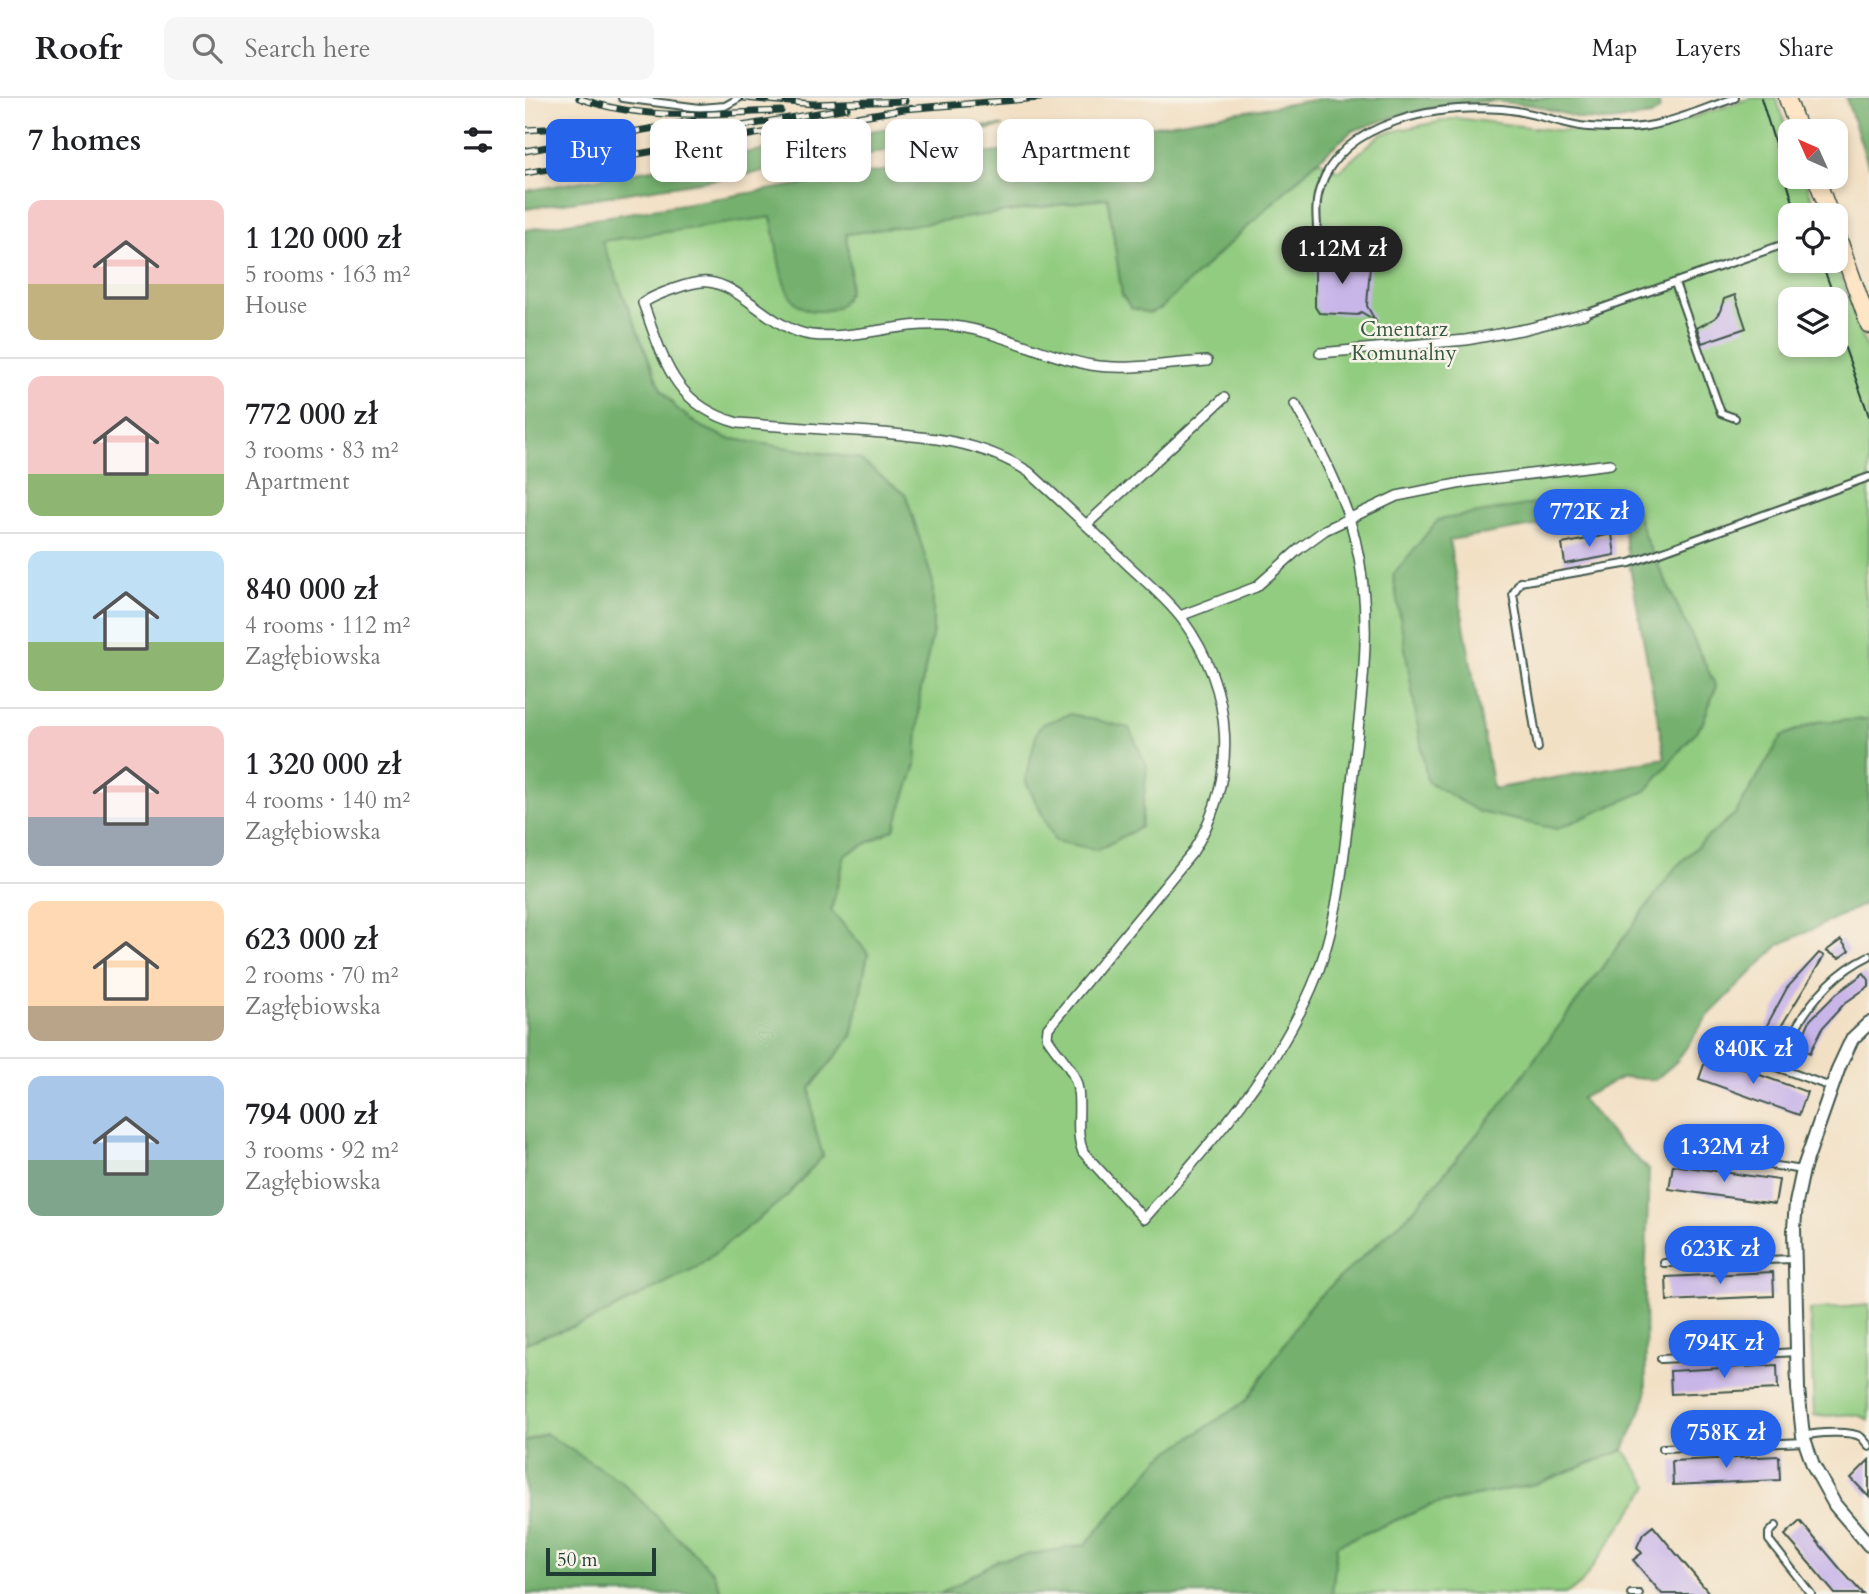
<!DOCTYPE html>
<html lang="en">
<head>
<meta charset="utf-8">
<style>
  body { margin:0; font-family:Cardo,serif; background:#f6f6f6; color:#202124; height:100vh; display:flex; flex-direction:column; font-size:26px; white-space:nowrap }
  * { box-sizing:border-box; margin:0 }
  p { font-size:23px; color:#757577 }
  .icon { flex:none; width:38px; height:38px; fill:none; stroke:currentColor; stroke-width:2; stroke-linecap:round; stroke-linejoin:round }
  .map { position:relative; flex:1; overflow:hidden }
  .sheet { display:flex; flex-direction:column; background:#fff; width:525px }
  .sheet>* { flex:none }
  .guide { position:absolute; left:21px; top:21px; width:665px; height:63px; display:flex; gap:14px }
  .needle { width:46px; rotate:315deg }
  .fabs { position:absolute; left:1253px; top:21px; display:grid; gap:14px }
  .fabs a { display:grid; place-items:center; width:70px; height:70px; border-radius:14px; background:#fff; box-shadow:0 4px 10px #0003; font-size:35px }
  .scale { position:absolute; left:21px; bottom:18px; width:110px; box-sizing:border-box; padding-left:7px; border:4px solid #1f3d34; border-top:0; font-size:19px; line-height:24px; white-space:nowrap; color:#1f3d34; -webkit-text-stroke:5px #f7f3e8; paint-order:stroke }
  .price { position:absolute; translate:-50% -60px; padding:0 16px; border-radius:24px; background:#2563eb; color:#fff; font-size:23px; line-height:46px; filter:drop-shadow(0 2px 4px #0008) }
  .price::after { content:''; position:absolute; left:50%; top:42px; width:21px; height:16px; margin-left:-10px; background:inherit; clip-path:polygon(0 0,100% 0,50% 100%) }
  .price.active { background:#222; color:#fff }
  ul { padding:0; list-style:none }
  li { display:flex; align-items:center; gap:21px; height:175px; padding:0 28px }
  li+li { border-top:2px solid #e0e0e0 }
  li span { display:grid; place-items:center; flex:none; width:196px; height:140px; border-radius:14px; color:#555 }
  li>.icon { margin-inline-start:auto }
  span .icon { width:84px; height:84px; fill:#fffc; stroke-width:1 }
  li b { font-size:30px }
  h2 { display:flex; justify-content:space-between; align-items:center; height:84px; padding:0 28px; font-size:30px }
  .tag { padding:0 24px; border-radius:14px; background:#fff; box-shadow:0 4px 10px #0003; font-size:24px; line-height:63px }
  .tag.active { background:#2563eb; color:#fff }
  header { display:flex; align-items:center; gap:42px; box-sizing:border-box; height:98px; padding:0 35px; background:#fff; border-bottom:2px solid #e0e0e0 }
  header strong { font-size:33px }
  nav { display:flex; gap:38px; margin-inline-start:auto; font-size:24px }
  .search { width:490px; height:63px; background:#f6f6f6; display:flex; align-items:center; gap:18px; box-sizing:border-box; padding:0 24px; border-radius:14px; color:#757577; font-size:26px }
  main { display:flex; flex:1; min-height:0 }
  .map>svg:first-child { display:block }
  .green { fill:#92cc80; stroke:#58845a; stroke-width:2; fill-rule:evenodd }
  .forest { fill:#75b06e; stroke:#4a7651; stroke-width:2; fill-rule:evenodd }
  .building { fill:#c9b6e8 }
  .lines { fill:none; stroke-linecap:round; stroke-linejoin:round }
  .service-casing { stroke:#3f554a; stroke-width:10 }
  .pedestrian-casing { stroke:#3f554a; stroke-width:12 }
  .minor-casing { stroke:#3f554a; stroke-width:16 }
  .secondary-casing { stroke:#3f554a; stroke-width:19 }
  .service { stroke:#fff; stroke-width:6 }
  .pedestrian { stroke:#fff; stroke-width:9 }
  .minor { stroke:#fff; stroke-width:12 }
  .secondary { stroke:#fde5c5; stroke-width:16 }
  .tram { stroke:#1f3d34; stroke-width:2 }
  .rail-casing { stroke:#1f3d34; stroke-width:7 }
  .rail { stroke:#f7f3e8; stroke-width:4.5; stroke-dasharray:13; stroke-linecap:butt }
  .labels { text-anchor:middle; stroke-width:5; stroke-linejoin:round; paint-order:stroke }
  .park-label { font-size:21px; fill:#365a43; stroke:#f7f3e8 }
</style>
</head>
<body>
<header>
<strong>Roofr</strong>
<div class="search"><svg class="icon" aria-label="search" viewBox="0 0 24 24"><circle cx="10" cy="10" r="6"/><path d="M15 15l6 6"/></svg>Search here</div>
<nav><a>Map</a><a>Layers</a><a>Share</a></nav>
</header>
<main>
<section class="sheet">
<h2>7 homes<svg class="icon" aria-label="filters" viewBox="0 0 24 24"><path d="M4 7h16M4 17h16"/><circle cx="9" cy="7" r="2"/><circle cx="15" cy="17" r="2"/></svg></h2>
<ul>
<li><span style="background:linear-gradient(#f6c9c9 60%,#c2b280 0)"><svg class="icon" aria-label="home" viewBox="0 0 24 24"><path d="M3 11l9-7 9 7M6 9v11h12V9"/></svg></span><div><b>1 120 000 zł</b><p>5 rooms · 163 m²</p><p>House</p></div></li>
<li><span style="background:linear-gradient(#f6c9c9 70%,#8fb573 0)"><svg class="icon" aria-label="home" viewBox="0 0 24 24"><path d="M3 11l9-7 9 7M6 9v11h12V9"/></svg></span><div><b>772 000 zł</b><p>3 rooms · 83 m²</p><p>Apartment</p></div></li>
<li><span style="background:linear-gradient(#bfe0f5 65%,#8fb573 0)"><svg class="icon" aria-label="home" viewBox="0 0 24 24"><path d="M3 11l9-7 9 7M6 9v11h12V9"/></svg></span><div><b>840 000 zł</b><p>4 rooms · 112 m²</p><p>Zagłębiowska</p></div></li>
<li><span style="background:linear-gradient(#f6c9c9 65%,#9aa5b1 0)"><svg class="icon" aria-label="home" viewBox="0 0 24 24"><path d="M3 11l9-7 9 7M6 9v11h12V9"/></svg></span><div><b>1 320 000 zł</b><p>4 rooms · 140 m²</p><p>Zagłębiowska</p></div></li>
<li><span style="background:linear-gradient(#ffd9b3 75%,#b9a48a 0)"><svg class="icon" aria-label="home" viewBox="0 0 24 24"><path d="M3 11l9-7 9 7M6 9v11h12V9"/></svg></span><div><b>623 000 zł</b><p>2 rooms · 70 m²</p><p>Zagłębiowska</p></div></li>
<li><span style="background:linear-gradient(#a9c7e8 60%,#7fa58c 0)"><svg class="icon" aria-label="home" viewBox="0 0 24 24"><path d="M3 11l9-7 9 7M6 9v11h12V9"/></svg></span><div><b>794 000 zł</b><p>3 rooms · 92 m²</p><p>Zagłębiowska</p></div></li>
</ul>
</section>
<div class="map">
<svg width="1344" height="1496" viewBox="0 0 1344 1496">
  <rect width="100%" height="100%" fill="#f7f3e8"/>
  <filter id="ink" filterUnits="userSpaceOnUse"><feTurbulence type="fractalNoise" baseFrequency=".0143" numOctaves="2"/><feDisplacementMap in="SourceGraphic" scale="14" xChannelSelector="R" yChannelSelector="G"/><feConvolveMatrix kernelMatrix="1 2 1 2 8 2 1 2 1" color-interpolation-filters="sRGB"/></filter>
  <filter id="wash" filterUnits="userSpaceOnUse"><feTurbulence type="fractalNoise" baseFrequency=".00686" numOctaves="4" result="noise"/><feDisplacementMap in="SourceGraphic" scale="28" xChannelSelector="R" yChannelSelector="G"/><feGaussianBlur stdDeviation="1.57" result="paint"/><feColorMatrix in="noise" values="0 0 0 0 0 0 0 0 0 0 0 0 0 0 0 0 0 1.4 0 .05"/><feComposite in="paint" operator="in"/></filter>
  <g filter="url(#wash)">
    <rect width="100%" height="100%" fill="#f2e0c5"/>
    <path class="green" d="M1226 0H1251L1265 40V79H1279L1293 117H1265V163H1310L1344 257V459C1338 475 1339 494 1344 510V621L1292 624 1257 638 1211 715 1178 743 1151 769 970 1015 885 1116 786 1206 722 1302 635 1360 560 1447 473 1462 415 1496H197L187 1474 20 1335 0 1344V1245L67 1222 298 1058 289 1027 285 990 327 938 343 856 306 813 320 757 395 596 408 532 334 361 201 340 173 327 151 310 136 292 76 143 246 119 264 195 326 174 320 136 583 100 597 197 635 211 793 62 814 73 856 36 931 20 1027 32 1118 36ZM1265 201H1311V247H1265ZM1106 398 1121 442 1191 589 1177 627 1121 692 1032 731 902 683 913 422Z
      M1344 1207V1323C1331 1310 1306 1321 1289 1317L1285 1212Z
      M1099 1352 1124 1388 1055 1487 1040 1496H807L812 1447 907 1407 1014 1385Z"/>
    <path class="forest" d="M800 0H1132L1135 11 1126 18 1084 23 1058 21 1007 7 965 3 929 6 875 17 827 33 793 62 635 211 624 215 606 210 597 197 583 100 321 136C323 163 339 214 292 213 281 213 271 207 265 198 253 179 252 141 246 119L77 143 136 292 151 310 173 327 201 340 334 361 381 397 408 484V532L395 596 391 667 369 731 320 757 306 812 343 855 327 938 285 990 289 1027 298 1058 262 1098 174 1168 67 1222 0 1245V132Z
      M1321 0H1344V69Z
      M478 28 320 61 0 111V93L363 30Z
      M1089 392 1106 398 1121 442 1191 589 1177 626 1121 693 1032 731 954 714 902 683 868 477 913 422ZM1095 414 1140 660 968 691 924 442Z
      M545 616 604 630 622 668 616 729 573 752 530 743 500 682 512 634 517 626Z
      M1344 621V804L1254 847 1182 919 1152 963 1130 982 1098 979 1056 1000 1090 1040 1124 1072 1120 1191 1121 1299 1099 1352 1014 1385 907 1407 812 1447 807 1496H415L473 1462 560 1447 635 1360 722 1302 786 1206 885 1116 970 1015 1151 769 1178 743 1211 715 1257 638 1292 624Z
      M20 1335 97 1384 188 1474 197 1496H0V1344Z"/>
    <g id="blocks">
      <path class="building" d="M796 160 839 161 845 167 842 208 850 222 836 214 833 217 794 215 790 209V166Z
        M1210 197 1221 230 1177 245 1172 230 1190 220 1195 213 1199 201Z
        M1087 436 1090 457 1040 466 1037 446Z
        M1316 842 1324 853 1314 860 1301 853Z
        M1294 855 1299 858 1252 935 1241 929 1262 890Z
        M1339 875 1344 882V888L1320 905 1298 929 1285 955 1273 949 1285 922 1311 896Z
        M1182 958 1282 994 1274 1017 1174 981Z
        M1148 1067 1254 1082 1250 1106 1144 1091Z
        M1248 1174 1249 1198 1142 1203 1141 1179Z
        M1252 1267 1253 1291 1146 1296 1145 1273Z
        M1254 1358 1255 1382 1148 1387 1147 1363Z
        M1344 1362V1399L1326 1380Z
        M1275 1423 1318 1474 1338 1496H1310L1274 1453 1260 1437Z
        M1128 1428 1185 1496H1137L1108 1462 1117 1455 1112 1449 1118 1436Z"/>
    </g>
  </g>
  <g filter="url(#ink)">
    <use href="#blocks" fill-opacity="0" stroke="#3f554a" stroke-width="2"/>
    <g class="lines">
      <defs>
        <path id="service" d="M97 0 175 10 200 8 214 0
          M793 143C792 125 789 107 795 90 818 21 914 7 977 11 1004 13 1029 23 1055 28 1069 30 1084 30 1098 30 1136 31 1174 12 1210 0
          M1150 185 1196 315 1210 320
          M1060 216 1265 144
          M1013 650 988 496 995 484 1105 465 1344 379
          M1265 941C1283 905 1307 876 1344 858
          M1199 950 1306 989
          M1166 1055 1278 1072
          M1139 1165 1270 1161
          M1136 1261 1272 1254
          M1278 1338C1290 1335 1326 1332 1336 1339 1339 1342 1341 1345 1344 1348
          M1138 1350 1280 1344
          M1251 1428 1244 1435V1442L1286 1496
          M1106 1496H1114"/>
        <path id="pedestrian" d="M795 255 941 242 1001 231 1060 216
          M682 263C645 265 603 273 566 267 515 258 470 230 418 227 374 224 330 242 286 237 247 232 217 187 183 184 169 182 129 197 118 205 139 262 148 307 213 325 252 328 292 331 332 333 392 338 453 340 504 374 537 404 569 434 601 465 620 483 642 501 657 521 710 594 714 680 667 755L523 930 522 939C532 956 550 971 553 992 556 1013 550 1034 558 1054L619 1121C682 1049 740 987 782 900 814 833 819 757 827 684 836 603 850 521 830 441 818 393 794 349 770 306
          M562 426 699 300
          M655 518 731 489 774 451 800 432 872 398 942 384 1085 366"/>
        <path id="minor" d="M1344 925 1327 941 1314 969 1278 1072 1271 1105 1269 1130 1273 1291 1278 1338 1288 1367 1310 1407 1344 1447"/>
        <path id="secondary" d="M1262 0 1274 33
          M1291 79 1305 117
          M1311 134 1344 227"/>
      </defs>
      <use href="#service" class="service-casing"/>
      <use href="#pedestrian" class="pedestrian-casing"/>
      <use href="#minor" class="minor-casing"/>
      <use href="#secondary" class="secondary-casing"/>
      <use href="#service" class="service"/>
      <use href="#pedestrian" class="pedestrian"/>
      <use href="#minor" class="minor"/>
      <use href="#secondary" class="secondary"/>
      <path class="tram" d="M1236 0 1272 117
        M1296 163 1310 201
        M1311 204 1321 234
        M1311 225 1344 318"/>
      <defs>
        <path id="rail" d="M54 0C118 24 188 15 256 13
          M219 0 288 6 380 3
          M0 32 101 27
          M141 41 322 10
          M0 53 169 23
          M0 75 379 11 515 0"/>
      </defs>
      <use href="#rail" class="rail-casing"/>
      <use href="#rail" class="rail"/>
    </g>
  </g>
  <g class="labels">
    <g class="park-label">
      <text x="879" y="238">Cmentarz<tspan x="879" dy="24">Komunalny</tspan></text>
    </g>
  </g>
</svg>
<div class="fabs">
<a><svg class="needle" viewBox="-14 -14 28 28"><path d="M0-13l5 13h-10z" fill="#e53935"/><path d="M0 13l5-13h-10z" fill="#757577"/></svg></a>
<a><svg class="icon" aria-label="locate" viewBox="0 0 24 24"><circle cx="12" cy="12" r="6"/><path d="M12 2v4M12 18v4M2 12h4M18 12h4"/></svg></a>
<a><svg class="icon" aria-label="layers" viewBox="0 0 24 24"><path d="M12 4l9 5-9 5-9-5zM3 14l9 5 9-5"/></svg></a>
</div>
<div class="scale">50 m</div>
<b class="price active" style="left:817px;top:188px">1.12M zł</b>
<b class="price" style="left:1064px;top:451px">772K zł</b>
<b class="price" style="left:1228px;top:988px">840K zł</b>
<b class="price" style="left:1199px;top:1086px">1.32M zł</b>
<b class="price" style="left:1195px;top:1188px">623K zł</b>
<b class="price" style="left:1199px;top:1282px">794K zł</b>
<b class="price" style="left:1201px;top:1372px">758K zł</b>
<div class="guide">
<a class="tag active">Buy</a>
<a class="tag">Rent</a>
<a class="tag">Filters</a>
<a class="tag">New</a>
<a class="tag">Apartment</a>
</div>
</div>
</main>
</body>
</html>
